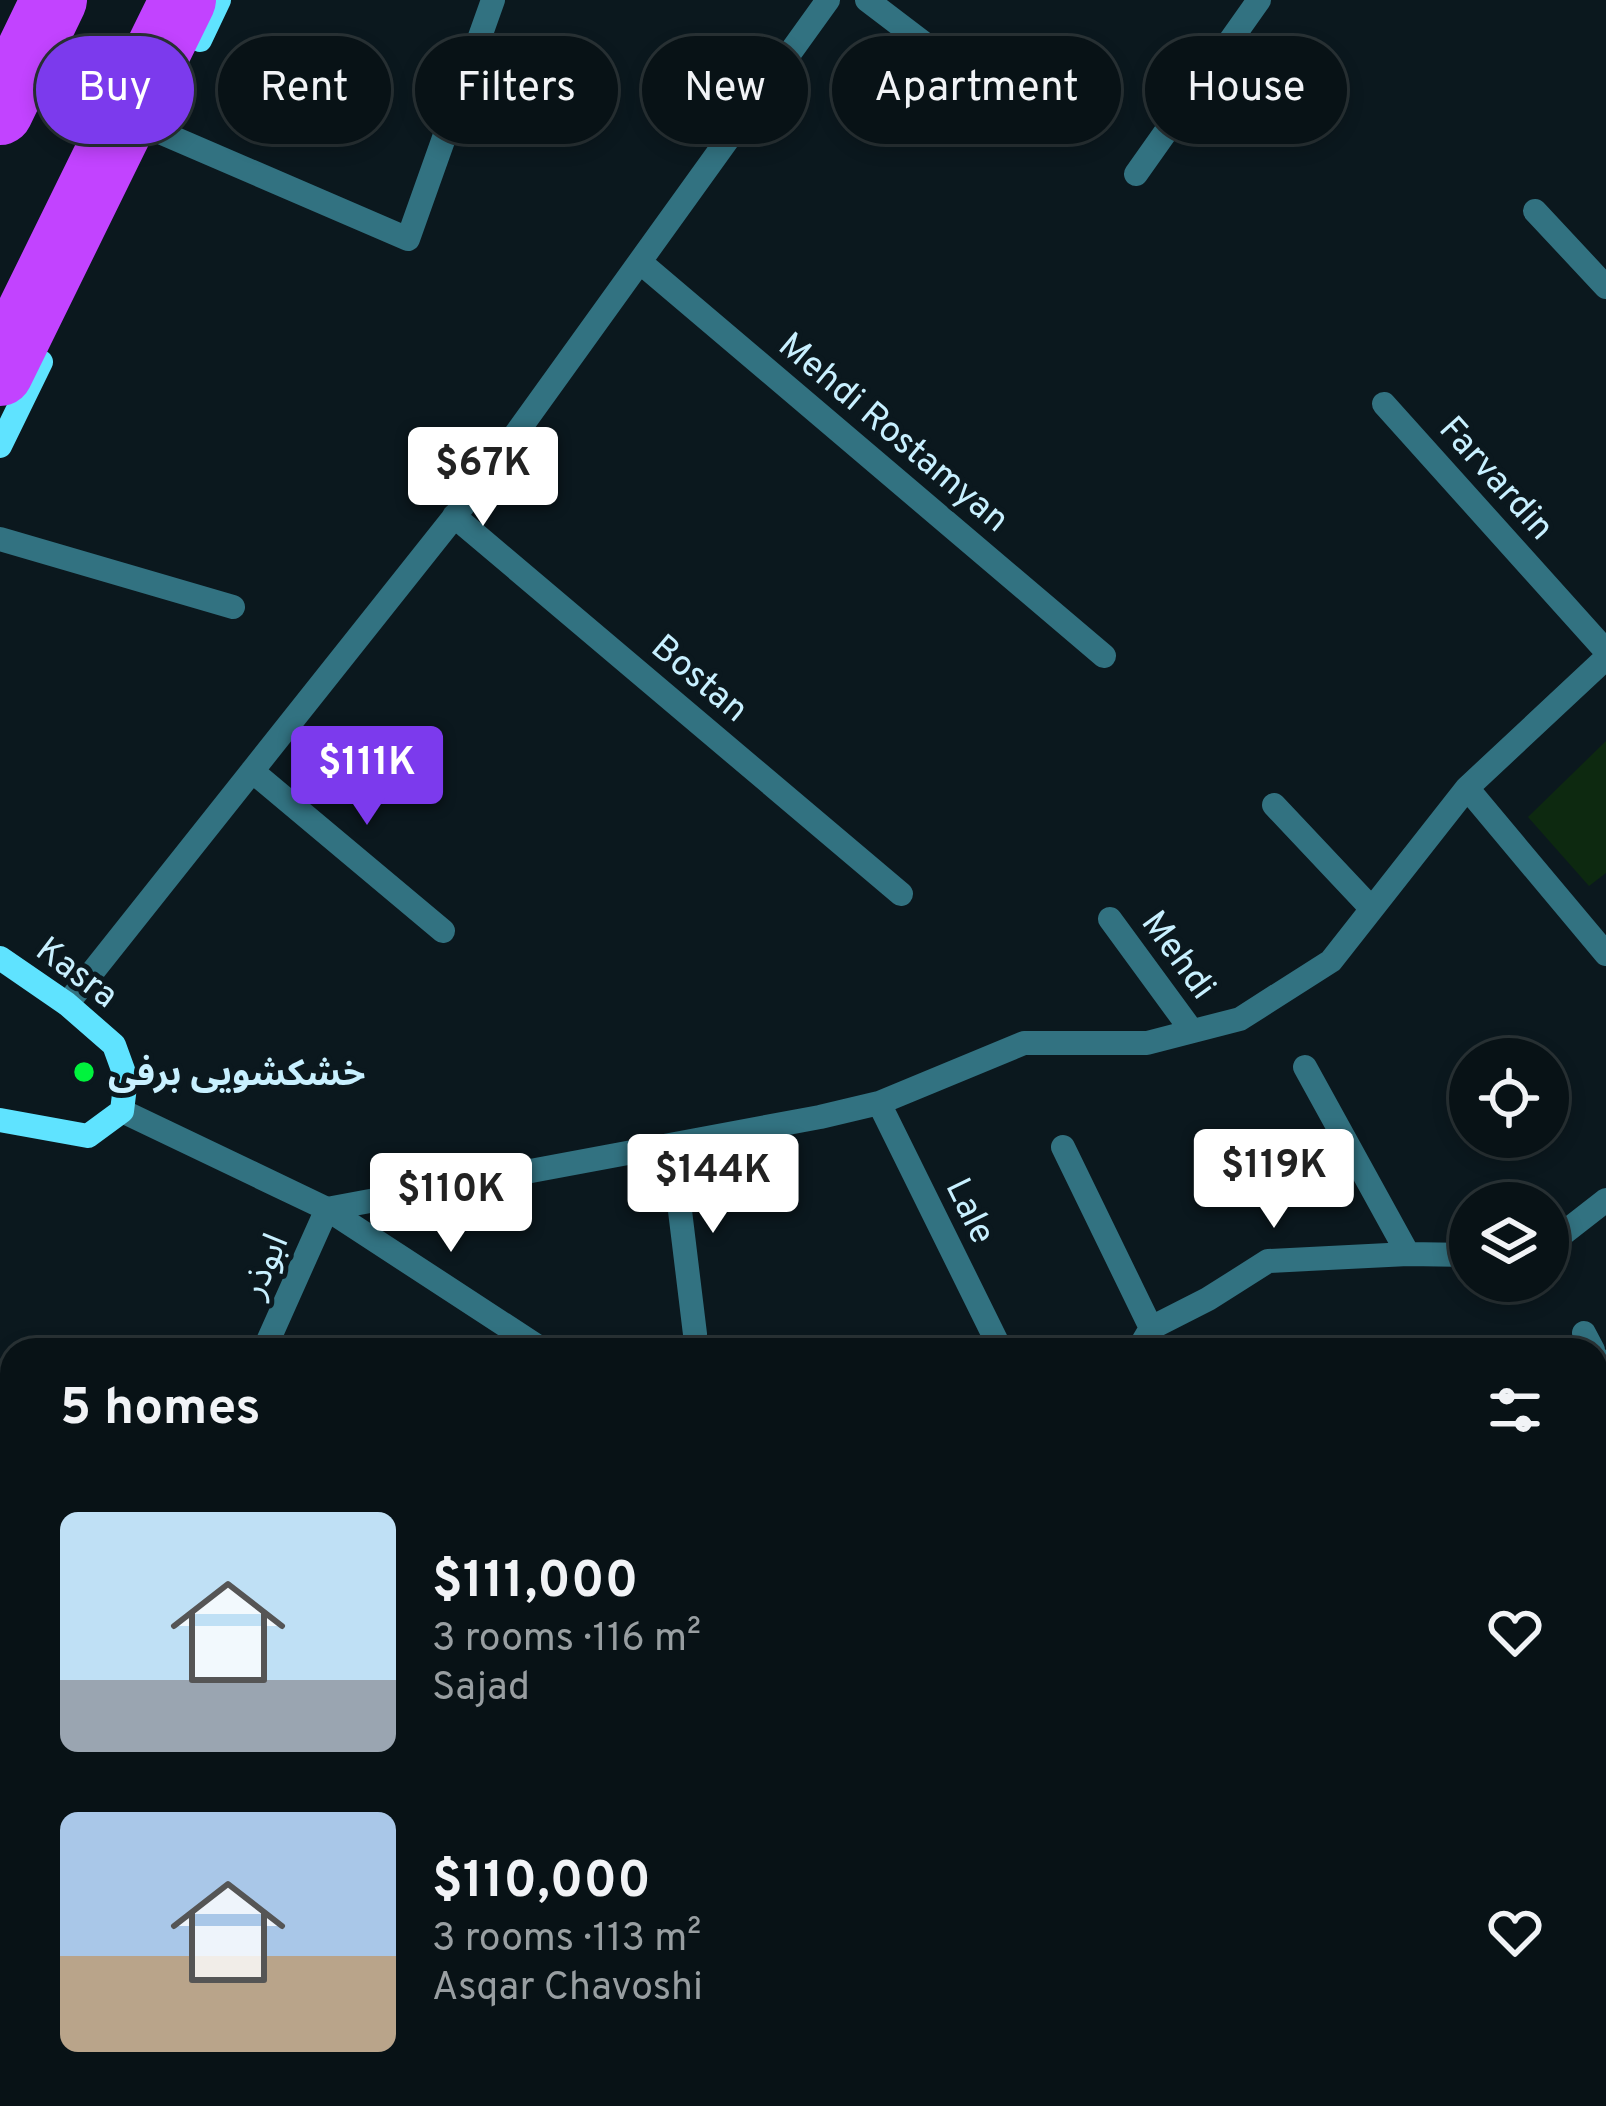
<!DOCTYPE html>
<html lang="en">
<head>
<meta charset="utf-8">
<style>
  body { margin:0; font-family:Overpass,"Noto Sans Arabic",sans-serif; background:#111b1f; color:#f1f3f6; height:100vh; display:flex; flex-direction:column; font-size:45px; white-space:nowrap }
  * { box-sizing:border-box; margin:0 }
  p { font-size:39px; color:#989ea1 }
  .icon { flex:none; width:66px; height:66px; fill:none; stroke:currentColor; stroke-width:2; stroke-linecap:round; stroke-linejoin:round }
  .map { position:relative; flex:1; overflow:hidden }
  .drawer { position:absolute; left:0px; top:1338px; width:1608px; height:768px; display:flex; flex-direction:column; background:#081216; border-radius:36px 36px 0 0; box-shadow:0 6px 18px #0003,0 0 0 3px #293235 }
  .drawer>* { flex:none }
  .guide { position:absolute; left:36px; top:36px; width:1536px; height:108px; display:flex; gap:24px }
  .tools { position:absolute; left:1449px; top:1038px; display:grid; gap:24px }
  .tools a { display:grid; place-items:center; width:120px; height:120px; border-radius:50%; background:#081216; box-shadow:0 6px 18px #0003,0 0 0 3px #293235; font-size:60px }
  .price { position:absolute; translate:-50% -102px; padding:0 27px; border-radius:12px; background:#fff; color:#222; font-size:39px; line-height:78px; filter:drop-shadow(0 3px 6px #0008) }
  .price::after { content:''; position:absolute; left:50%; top:72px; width:36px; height:27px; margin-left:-18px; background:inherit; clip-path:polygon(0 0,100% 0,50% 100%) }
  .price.current { background:#7c3aed; color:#fff }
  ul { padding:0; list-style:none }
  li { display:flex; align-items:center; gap:36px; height:300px; padding:0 60px }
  li span { display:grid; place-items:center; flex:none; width:336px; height:240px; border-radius:18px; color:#555 }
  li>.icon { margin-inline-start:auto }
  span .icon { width:144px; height:144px; fill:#fffc; stroke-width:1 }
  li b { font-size:51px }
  h2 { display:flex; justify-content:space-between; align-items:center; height:144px; padding:0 60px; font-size:51px }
  .chip { padding:0 42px; border-radius:54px; background:#081216; box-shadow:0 6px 18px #0003,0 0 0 3px #293235; font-size:42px; line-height:108px }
  .chip.current { background:#7c3aed; color:#fff }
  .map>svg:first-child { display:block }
  .green { fill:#0d2910 }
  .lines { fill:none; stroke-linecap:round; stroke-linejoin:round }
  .stream { stroke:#063c31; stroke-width:12 }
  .street { stroke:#327281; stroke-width:24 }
  .secondary { stroke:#5fe3ff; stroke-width:24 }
  .highway { stroke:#c243ff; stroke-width:66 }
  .poi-dot { fill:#00f33d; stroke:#0b181e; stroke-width:4.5 }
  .labels { text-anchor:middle; stroke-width:10; stroke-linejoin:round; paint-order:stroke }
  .street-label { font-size:36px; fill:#c8f0ff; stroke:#0b181e }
  .poi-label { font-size:36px; font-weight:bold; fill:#c8f0ff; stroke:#0b181e; text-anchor:start }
</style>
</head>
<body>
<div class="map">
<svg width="1606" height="2106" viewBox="0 0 1606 2106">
  <rect width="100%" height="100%" fill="#0b181e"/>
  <path class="green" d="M1606 741V873L1589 886 1528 817Z"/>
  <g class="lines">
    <path class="stream" d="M0 1541 12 1540
      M1596 1781 1606 1782
      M268 2106 279 2094"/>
    <path class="street" d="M867 0 984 89
      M155 130 408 239 493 0
      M1136 174 1259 0
      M1535 211 1606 287
      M640 262 1104 656
      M1384 404 1606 651
      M454 516 901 894
      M0 539 233 607
      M252 771 443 931
      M1467 788 1606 954
      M1274 805 1372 909
      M1110 919 1192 1031
      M67 1004 477 488 828 0
      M1305 1067 1408 1254
      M879 1103 1001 1350
      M122 1111 327 1209 543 1350
      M672 1145 695 1334
      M1063 1147 1151 1328
      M327 1209 820 1117 879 1103 1024 1043H1147L1240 1019 1331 961 1467 788 1606 658
      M1548 1240 1556 1239 1606 1200
      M1584 1333 1593 1350
      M264 1350 327 1209
      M1138 1350 1151 1328 1208 1299 1268 1261 1408 1254 1470 1255
      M1596 1357 1606 1376
      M0 1450 12 1449
      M1596 1587 1606 1580
      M0 1631 12 1629
      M1596 1729H1606
      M1596 1888 1606 1887
      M0 1990 12 1978
      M1596 2031 1606 2035
      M527 2094 535 2106
      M998 2094 1007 2106
      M224 2106 233 2094
      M837 2106 852 2094"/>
    <path class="secondary" d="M200 40 219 0
      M0 446 41 362
      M0 958 67 1004 114 1045 126 1078 122 1111 88 1136 0 1120
      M1323 2106 1328 2094"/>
    <path class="highway" d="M0 112 54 0
      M0 373 183 0"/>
  </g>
  <circle class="poi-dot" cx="84" cy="1072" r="12"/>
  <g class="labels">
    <g class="street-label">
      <text transform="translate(895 431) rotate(40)" y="13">Mehdi Rostamyan</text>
      <text transform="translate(1498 477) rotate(48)" y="13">Farvardin</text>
      <text transform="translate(701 677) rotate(40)" y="13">Bostan</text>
      <text transform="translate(1180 954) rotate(54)" y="13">Mehdi</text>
      <text transform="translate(78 971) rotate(37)" y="13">Kasra</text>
      <text transform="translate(972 1210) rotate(64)" y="13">Lale</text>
      <text transform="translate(263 1265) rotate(-66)" y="13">ابوذر</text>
    </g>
    <g class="poi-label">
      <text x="108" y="1085">خشکشویی برفی</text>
    </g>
  </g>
</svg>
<div class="tools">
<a><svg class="icon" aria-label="locate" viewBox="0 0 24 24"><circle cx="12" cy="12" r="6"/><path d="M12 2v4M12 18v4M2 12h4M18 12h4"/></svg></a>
<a><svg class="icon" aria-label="layers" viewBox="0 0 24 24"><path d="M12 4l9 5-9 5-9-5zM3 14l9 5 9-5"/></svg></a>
</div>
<b class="price" style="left:483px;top:529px">$67K</b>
<b class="price current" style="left:367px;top:828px">$111K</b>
<b class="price" style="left:1274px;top:1231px">$119K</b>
<b class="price" style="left:713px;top:1236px">$144K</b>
<b class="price" style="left:451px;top:1255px">$110K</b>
<div class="guide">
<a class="chip current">Buy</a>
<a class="chip">Rent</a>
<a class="chip">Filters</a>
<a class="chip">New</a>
<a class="chip">Apartment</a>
<a class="chip">House</a>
</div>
<section class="drawer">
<h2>5 homes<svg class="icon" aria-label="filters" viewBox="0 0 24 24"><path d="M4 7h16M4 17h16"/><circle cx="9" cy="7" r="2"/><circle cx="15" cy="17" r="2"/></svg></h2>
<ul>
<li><span style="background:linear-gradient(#bfe0f5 70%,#9aa5b1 0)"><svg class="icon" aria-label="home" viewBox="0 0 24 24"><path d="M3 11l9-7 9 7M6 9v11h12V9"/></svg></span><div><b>$111,000</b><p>3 rooms · 116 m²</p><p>Sajad</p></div><svg class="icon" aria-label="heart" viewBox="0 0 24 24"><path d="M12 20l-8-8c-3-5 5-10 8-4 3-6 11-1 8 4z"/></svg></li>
<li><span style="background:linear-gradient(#a9c7e8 60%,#b9a48a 0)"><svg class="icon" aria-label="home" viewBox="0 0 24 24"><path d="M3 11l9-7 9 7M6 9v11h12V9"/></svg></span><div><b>$110,000</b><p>3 rooms · 113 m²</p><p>Asqar Chavoshi</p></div><svg class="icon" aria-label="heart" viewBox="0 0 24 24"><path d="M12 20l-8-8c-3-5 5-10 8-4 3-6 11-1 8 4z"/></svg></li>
</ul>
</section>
</div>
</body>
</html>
